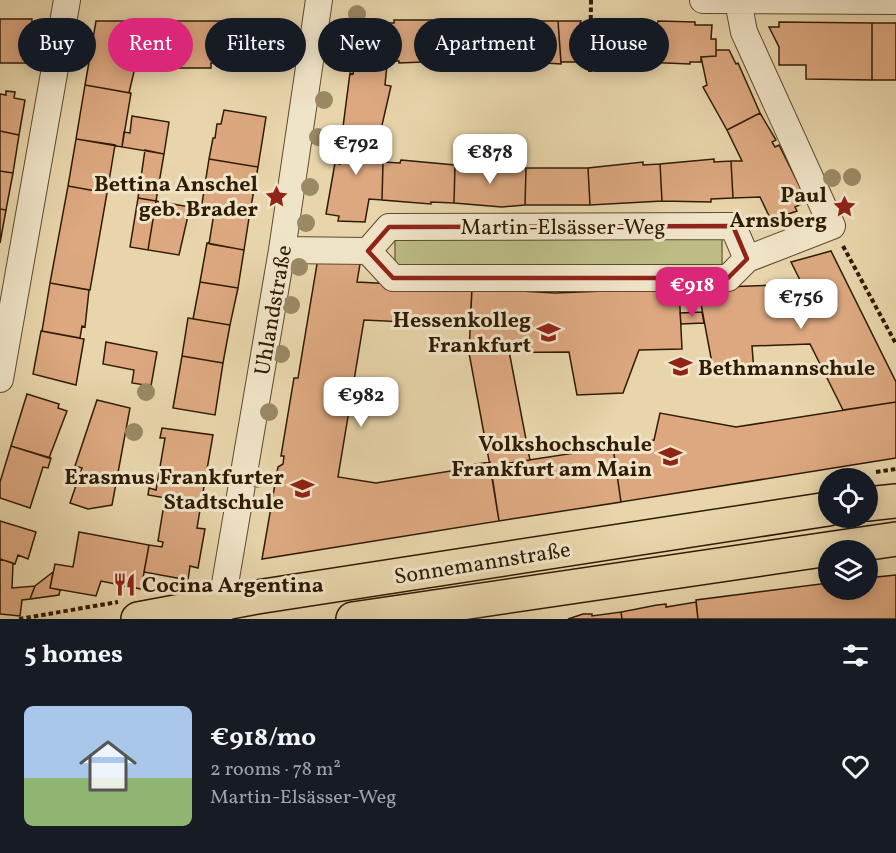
<!DOCTYPE html>
<html lang="en">
<head>
<meta charset="utf-8">
<style>
  body { margin:0; font-family:Vollkorn,serif; background:#242831; color:#f1f3f6; height:100vh; display:flex; flex-direction:column; font-size:22px; white-space:nowrap }
  * { box-sizing:border-box; margin:0 }
  p { font-size:20px; color:#9ea1a6 }
  .icon { flex:none; width:33px; height:33px; fill:none; stroke:currentColor; stroke-width:2; stroke-linecap:round; stroke-linejoin:round }
  .map { position:relative; height:619px; overflow:hidden }
  .details { display:flex; flex-direction:column; background:#171b24; flex:1 }
  .details>* { flex:none }
  .guide { position:absolute; left:18px; top:18px; width:861px; height:54px; display:flex; gap:12px }
  .tools { position:absolute; left:818px; top:468px; display:grid; gap:12px }
  .tools a { display:grid; place-items:center; width:60px; height:60px; border-radius:50%; background:#171b24; box-shadow:0 3px 15px #0003; font-size:30px }
  .price { position:absolute; translate:-50% -51px; padding:0 14px; border-radius:12px; background:#fff; color:#222; font-size:20px; line-height:39px; filter:drop-shadow(0 2px 3px #0008) }
  .price::after { content:''; position:absolute; left:50%; top:36px; width:18px; height:14px; margin-left:-9px; background:inherit; clip-path:polygon(0 0,100% 0,50% 100%) }
  .price.current { background:#db2777; color:#fff }
  ul { padding:0; list-style:none }
  li { display:flex; align-items:center; gap:18px; height:150px; padding:0 24px }
  li span { display:grid; place-items:center; flex:none; width:168px; height:120px; border-radius:9px; color:#555 }
  li>.icon { margin-inline-start:auto }
  span .icon { width:72px; height:72px; fill:#fffc; stroke-width:1 }
  li b { font-size:26px }
  h2 { display:flex; justify-content:space-between; align-items:center; height:72px; padding:0 24px; font-size:26px }
  .pill { padding:0 21px; border-radius:27px; background:#171b24; box-shadow:0 3px 15px #0003; font-size:21px; line-height:54px }
  .pill.current { background:#db2777; color:#fff }
  .map>svg:first-child { display:block }
  .green { fill:#bcbc84; stroke:#766c44; stroke-width:1.5 }
  .building { fill:#dda880; stroke:#301b03; stroke-width:1.5 }
  .lines { fill:none; stroke-linecap:round; stroke-linejoin:round }
  .street-casing { stroke:#5e4a2d; stroke-width:28 }
  .primary-casing { stroke:#301b03; stroke-width:36 }
  .path { stroke:#301b03; stroke-width:4; stroke-dasharray:4.5 3; stroke-linecap:butt }
  .street { stroke:#f0e4c8; stroke-width:26 }
  .primary { stroke:#e8d5ab; stroke-width:33 }
  .tree { fill:#9a8964 }
  .marked { fill:none; stroke:#8f2418; stroke-width:4.5; stroke-linejoin:round }
  .labels { text-anchor:middle; stroke-width:6; stroke-linejoin:round; paint-order:stroke }
  .poi-label { font-size:22px; font-weight:bold; fill:#301b03; stroke:#f0e4c8; text-anchor:end }
  .street-label { font-size:22px; fill:#301b03; stroke:#f0e4c8 }
</style>
</head>
<body>
<div class="map">
<svg width="896" height="619" viewBox="0 0 896 619">
  <rect width="100%" height="100%" fill="#e8d5ab"/>
  <filter id="stains"><feTurbulence type="fractalNoise" baseFrequency=".00333" numOctaves="4"/><feColorMatrix values="0 0 0 0 .2 0 0 0 0 .09 0 0 0 0 .02 0 0 0 .5 -.17"/></filter>
  <radialGradient id="worn" r=".72"><stop offset=".6" stop-color="#630" stop-opacity="0"/><stop offset="1" stop-color="#630" stop-opacity=".3"/></radialGradient>
  <path class="green" d="M395 239H722V269L395 270Z"/>
  <path class="building" d="M0 19H32V63H0Z
    M394 20H432V24H448V61L399 63V61H388V55H373V37H378V23H394Z
    M96 21H150V63H136L129 93 85 85Z
    M150 21H223L222 63H211V68H164V63H150Z
    M223 21H284V59H223Z
    M464 21 510 24V61L486 62 487 64 448 61V24H464Z
    M510 21H558L561 64 510 61Z
    M558 21H581L580 24 624 21V25H641V62H561Z
    M658 21 695 22V25H712L711 39H716V56L701 57V62H690V64L641 62V25H657Z
    M779 22 872 23V80L806 79V65H779V47L769 27H779Z
    M872 23H896V80H872Z
    M373 47V55H388L385 85 391 86 380 134 343 127 350 73 353 74 357 48Z
    M716 50H729L736 64 738 63 760 113 727 130 703 87 707 85 701 57 716 56Z
    M85 85 131 93 122 147 76 139Z
    M6 91 15 92 14 98 25 100 19 135 0 131V94L6 95Z
    M224 110 266 117 258 167 209 159 213 138H215L217 124H221Z
    M760 113 776 140 772 142 775 147 779 145 807 201 795 207 797 211 771 220 760 197 733 198 731 161H742L727 130Z
    M132 116 169 122 164 154 122 147 124 132 130 133Z
    M343 127 380 134 376 162H383L382 200 369 199 365 222 338 221 339 216 326 214 335 163 340 164V158H336Z
    M0 131 19 135 13 173 0 171Z
    M76 139 115 145 107 193 68 186Z
    M145 150 164 154 156 201 138 198Z
    M209 159 258 167 249 218 201 210Z
    M714 159V162L731 161 733 198 711 199V202L662 201 660 164Z
    M401 160 455 165 454 203 431 202V204L382 200 383 162 400 163Z
    M643 162V165L660 164 662 201 590 205 588 168Z
    M472 163 526 168 525 205 502 207 454 203 455 165 472 166Z
    M526 168H588L590 205H525Z
    M0 171 13 173 6 210 0 209Z
    M68 186 107 193 90 290 50 283Z
    M138 198 156 201 148 250 130 247Z
    M156 201 190 207 179 255 148 250Z
    M0 209 6 210 0 243Z
    M214 213 249 218 244 250 209 244Z
    M207 243 244 250 238 288 200 282Z
    M831 251 896 382V402L843 410 810 344 752 346 754 372 714 374 698 288 802 284 791 262Z
    M318 258H361L357 282 472 288 470 325 364 320 338 477 376 483 476 467 475 464 490 462 499 521 262 559 278 467 283 464 284 456H281L294 378H298Z
    M200 282 238 288 230 325 193 319Z
    M50 283 89 290 85 327 82 326 80 338 42 331Z
    M472 288 555 293 679 288 682 349 639 350 623 393 577 395 569 352 469 353Z
    M702 312 704 323 681 324 680 313Z
    M188 318 230 325 223 363 182 356Z
    M41 331 84 339 76 385 33 374Z
    M106 342 157 352 151 386 132 383 134 370 103 364Z
    M509 351 530 460 490 466 469 353Z
    M182 356 223 363 215 415 173 408Z
    M27 394 59 404 58 408 67 411 49 458 11 446Z
    M97 400 130 408 112 505 88 509 70 503 82 468 75 466Z
    M896 402V458L621 502 613 447 654 440 660 413 736 427Z
    M162 428 213 435 201 504 148 495 149 488 156 490 165 438H160Z
    M11 446 51 458 48 468 43 467 30 508 0 498V482Z
    M613 447 621 502 499 521 490 466Z
    M165 498 201 504 197 528 205 529 198 568 190 566 188 580 144 572 149 545 162 547 163 542 158 541Z
    M0 521 36 532 28 559 18 555 15 564 0 559Z
    M79 532 149 545 141 589 101 581 96 596 50 588 55 564 73 567Z
    M0 559 13 563 12 588 35 586 30 599 22 600 20 616 0 614Z
    M53 572 50 588 60 590 59 595 30 599 35 586Z
    M896 575V619H698L696 600 828 583V590H867V578Z
    M696 602 698 619H622L621 612 657 605 666 604V607Z
    M621 612 622 619H568L583 614H592V616Z"/>
  <g class="lines">
    <defs>
      <path id="street" d="M703 0 896 1
        M282 250 368 251 393 278H728L747 259 832 226 744 32 738 1
        M368 251 389 227 733 226 747 259
        M0 379 67 0
        M219 619 282 250 319 0"/>
      <path id="primary" d="M867 504 896 501
        M138 619 257 597 828 509
        M353 619 896 539"/>
    </defs>
    <use href="#street" class="street-casing"/>
    <use href="#primary" class="primary-casing"/>
    <path class="path" d="M644 27H590L604 20H644
      M590 72 591 0
      M843 246 896 344
      M876 472 896 469
      M840 478 860 475
      M19 619 118 602"/>
    <use href="#street" class="street"/>
    <use href="#primary" class="primary"/>
  </g>
  <g class="tree">
    <circle cx="357" cy="14" r="9"/>
    <circle cx="331" cy="50" r="9"/>
    <circle cx="324" cy="100" r="9"/>
    <circle cx="318" cy="137" r="9"/>
    <circle cx="852" cy="177" r="9"/>
    <circle cx="832" cy="178" r="9"/>
    <circle cx="310" cy="187" r="9"/>
    <circle cx="306" cy="223" r="9"/>
    <circle cx="299" cy="267" r="9"/>
    <circle cx="291" cy="305" r="9"/>
    <circle cx="281" cy="354" r="9"/>
    <circle cx="146" cy="392" r="9"/>
    <circle cx="269" cy="412" r="9"/>
    <circle cx="134" cy="432" r="9"/>
    <circle cx="257" cy="479" r="9"/>
  </g>
  <path class="marked" d="M733 226 747 259 728 278H393L368 251 389 227Z"/>
  <defs>
    <symbol id="sight-bare" viewBox="-9 -9 18 18"><path d="M0-6L1.8-2.2L6-1.7L2.9 1.2L3.7 5.4L0 3.3L-3.7 5.4L-2.9 1.2L-6-1.7L-1.8-2.2Z" fill="#8f2418" stroke="#f0e4c8" stroke-width="2.5" paint-order="stroke"/></symbol>
    <symbol id="school-bare" viewBox="-9 -9 18 18"><path d="M0-5L7-2L0 1L-7-2ZM-4 1L0 2.5L4 1V4Q0 6-4 4Z" fill="#8f2418" stroke="#f0e4c8" stroke-width="2.5" paint-order="stroke"/></symbol>
    <symbol id="university-bare" viewBox="-9 -9 18 18"><path d="M0-5L7-2L0 1L-7-2ZM-4 1L0 2.5L4 1V4Q0 6-4 4Z" fill="#8f2418" stroke="#f0e4c8" stroke-width="2.5" paint-order="stroke"/></symbol>
    <symbol id="restaurant-bare" viewBox="-9 -9 18 18"><path d="M-5-6h1v4h1v-4h1v4h1v-4h1v5L-1.5 .5V6h-2V.5L-5-1ZM5-6V6H3V1.5H1.5Q1.5-4 5-6Z" fill="#8f2418" stroke="#f0e4c8" stroke-width="2.5" paint-order="stroke"/></symbol>
  </defs>
  <g fill-rule="evenodd">
    <use href="#sight-bare" x="260" y="180" width="33" height="33"/>
    <use href="#sight-bare" x="828" y="190" width="33" height="33"/>
    <use href="#school-bare" x="532" y="316" width="33" height="33"/>
    <use href="#school-bare" x="664" y="350" width="33" height="33"/>
    <use href="#university-bare" x="654" y="440" width="33" height="33"/>
    <use href="#school-bare" x="286" y="472" width="33" height="33"/>
    <use href="#restaurant-bare" x="108" y="568" width="33" height="33"/>
  </g>
  <g class="labels">
    <g class="poi-label">
      <text x="258" y="191">Bettina Anschel<tspan x="258" dy="25">geb. Brader</tspan></text>
      <text x="827" y="202">Paul<tspan x="827" dy="25">Arnsberg</tspan></text>
      <text x="531" y="327">Hessenkolleg<tspan x="531" dy="25">Frankfurt</tspan></text>
      <text x="698" y="375" text-anchor="start">Bethmannschule</text>
      <text x="652" y="451">Volkshochschule<tspan x="652" dy="25">Frankfurt am Main</tspan></text>
      <text x="284" y="484">Erasmus Frankfurter<tspan x="284" dy="25">Stadtschule</tspan></text>
      <text x="142" y="592" text-anchor="start">Cocina Argentina</text>
    </g>
    <g class="street-label">
      <text x="563" y="234">Martin-Elsässer-Weg</text>
      <text transform="translate(272 310) rotate(-80)" y="8">Uhlandstraße</text>
      <text transform="translate(482 562) rotate(-9)" y="8">Sonnemannstraße</text>
    </g>
  </g>
  <rect width="100%" height="100%" filter="url(#stains)"/>
  <rect width="100%" height="100%" fill="url(#worn)"/>
</svg>
<div class="tools">
<a><svg class="icon" aria-label="locate" viewBox="0 0 24 24"><circle cx="12" cy="12" r="6"/><path d="M12 2v4M12 18v4M2 12h4M18 12h4"/></svg></a>
<a><svg class="icon" aria-label="layers" viewBox="0 0 24 24"><path d="M12 4l9 5-9 5-9-5zM3 14l9 5 9-5"/></svg></a>
</div>
<b class="price" style="left:356px;top:176px">€792</b>
<b class="price" style="left:490px;top:185px">€878</b>
<b class="price current" style="left:692px;top:318px">€918</b>
<b class="price" style="left:801px;top:330px">€756</b>
<b class="price" style="left:361px;top:428px">€982</b>
<div class="guide">
<a class="pill">Buy</a>
<a class="pill current">Rent</a>
<a class="pill">Filters</a>
<a class="pill">New</a>
<a class="pill">Apartment</a>
<a class="pill">House</a>
</div>
</div>
<section class="details">
<h2>5 homes<svg class="icon" aria-label="filters" viewBox="0 0 24 24"><path d="M4 7h16M4 17h16"/><circle cx="9" cy="7" r="2"/><circle cx="15" cy="17" r="2"/></svg></h2>
<ul>
<li><span style="background:linear-gradient(#a9c7e8 60%,#8fb573 0)"><svg class="icon" aria-label="home" viewBox="0 0 24 24"><path d="M3 11l9-7 9 7M6 9v11h12V9"/></svg></span><div><b>€918/mo</b><p>2 rooms · 78 m²</p><p>Martin-Elsässer-Weg</p></div><svg class="icon" aria-label="heart" viewBox="0 0 24 24"><path d="M12 20l-8-8c-3-5 5-10 8-4 3-6 11-1 8 4z"/></svg></li>
</ul>
</section>
</body>
</html>
